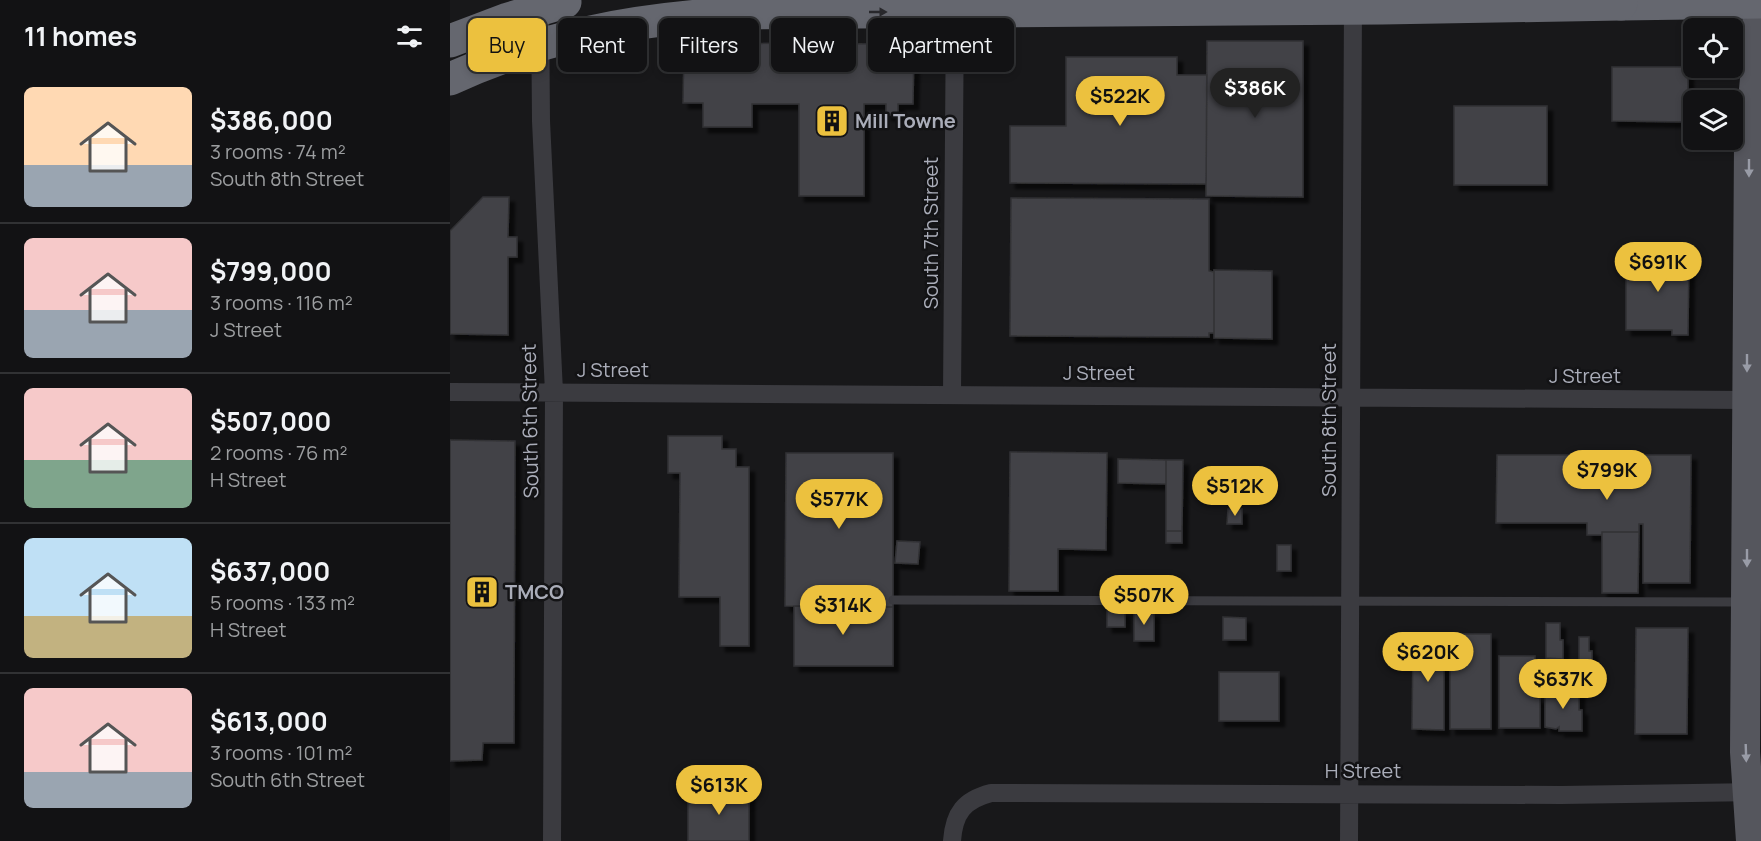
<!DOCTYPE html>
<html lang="en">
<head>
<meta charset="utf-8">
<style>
  body { margin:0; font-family:Manrope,sans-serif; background:#1f2022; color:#f1f3f6; height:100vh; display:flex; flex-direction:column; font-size:22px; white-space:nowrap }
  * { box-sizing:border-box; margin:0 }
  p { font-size:20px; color:#9c9ea0 }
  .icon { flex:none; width:33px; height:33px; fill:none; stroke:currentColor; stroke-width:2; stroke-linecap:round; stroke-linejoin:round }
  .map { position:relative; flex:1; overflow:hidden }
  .sheet { display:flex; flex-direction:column; background:#121214; width:450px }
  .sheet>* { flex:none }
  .hud { position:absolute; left:18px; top:18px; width:570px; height:54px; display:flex; gap:12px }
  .controls { position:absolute; left:1233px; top:18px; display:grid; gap:12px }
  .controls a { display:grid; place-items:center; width:60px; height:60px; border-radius:9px; background:#121214; box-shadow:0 3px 9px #0003,0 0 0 2px #313234; font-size:30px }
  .price { position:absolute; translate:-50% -51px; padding:0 14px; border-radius:21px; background:#ecc13e; color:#111; font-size:20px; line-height:39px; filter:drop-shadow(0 2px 3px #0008) }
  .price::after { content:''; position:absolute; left:50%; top:36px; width:18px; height:14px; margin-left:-9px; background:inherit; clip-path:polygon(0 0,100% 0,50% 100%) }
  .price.current { background:#222; color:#fff }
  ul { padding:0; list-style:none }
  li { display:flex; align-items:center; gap:18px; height:150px; padding:0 24px }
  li+li { border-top:2px solid #313234 }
  li span { display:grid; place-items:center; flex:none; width:168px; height:120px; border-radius:9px; color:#555 }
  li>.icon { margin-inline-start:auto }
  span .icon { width:72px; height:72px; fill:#fffc; stroke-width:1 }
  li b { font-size:26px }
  h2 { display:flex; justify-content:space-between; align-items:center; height:72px; padding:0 24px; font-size:26px }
  .tag { padding:0 21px; border-radius:9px; background:#121214; box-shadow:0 3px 9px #0003,0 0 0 2px #313234; font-size:21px; line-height:54px }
  .tag.current { background:#ecc13e; color:#111 }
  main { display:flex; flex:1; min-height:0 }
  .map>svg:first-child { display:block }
  .building { fill:#424247; stroke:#323235; stroke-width:1.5; filter:url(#shadow) }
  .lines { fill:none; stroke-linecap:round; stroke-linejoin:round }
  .lane { stroke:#3b3b40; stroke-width:9 }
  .street { stroke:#3b3b40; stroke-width:18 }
  .primary { stroke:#55565d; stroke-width:30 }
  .highway { stroke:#65676f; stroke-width:33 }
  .highway-bridge { stroke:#65676f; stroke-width:33 }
  .oneway { fill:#28282c }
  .oneway2 { fill:#999ca7 }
  .labels { text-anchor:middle; stroke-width:5; stroke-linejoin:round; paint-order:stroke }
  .poi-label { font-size:20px; font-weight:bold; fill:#aaadb9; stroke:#131315; text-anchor:start }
  .street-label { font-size:20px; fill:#aaadb9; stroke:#131315 }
</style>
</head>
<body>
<main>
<section class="sheet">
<h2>11 homes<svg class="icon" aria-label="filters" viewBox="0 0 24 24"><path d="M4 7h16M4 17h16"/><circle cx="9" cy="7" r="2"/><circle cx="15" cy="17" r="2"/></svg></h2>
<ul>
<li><span style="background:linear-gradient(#ffd9b3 65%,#9aa5b1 0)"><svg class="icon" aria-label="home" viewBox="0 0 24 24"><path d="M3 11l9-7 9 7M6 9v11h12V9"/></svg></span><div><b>$386,000</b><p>3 rooms · 74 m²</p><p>South 8th Street</p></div></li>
<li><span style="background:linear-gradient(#f6c9c9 60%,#9aa5b1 0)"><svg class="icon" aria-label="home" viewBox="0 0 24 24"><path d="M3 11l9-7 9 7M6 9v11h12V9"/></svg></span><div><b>$799,000</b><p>3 rooms · 116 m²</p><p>J Street</p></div></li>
<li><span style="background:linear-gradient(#f6c9c9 60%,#7fa58c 0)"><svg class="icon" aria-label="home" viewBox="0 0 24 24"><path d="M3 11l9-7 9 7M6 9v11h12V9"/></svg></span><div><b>$507,000</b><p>2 rooms · 76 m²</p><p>H Street</p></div></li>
<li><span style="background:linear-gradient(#bfe0f5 65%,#c2b280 0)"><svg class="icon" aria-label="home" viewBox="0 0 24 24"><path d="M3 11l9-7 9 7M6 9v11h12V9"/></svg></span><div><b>$637,000</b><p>5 rooms · 133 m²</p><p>H Street</p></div></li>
<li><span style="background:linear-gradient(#f6c9c9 70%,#9aa5b1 0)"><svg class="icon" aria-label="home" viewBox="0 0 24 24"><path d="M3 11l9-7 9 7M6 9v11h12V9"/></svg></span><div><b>$613,000</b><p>3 rooms · 101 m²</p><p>South 6th Street</p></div></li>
</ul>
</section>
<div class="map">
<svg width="1311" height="841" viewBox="0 0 1311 841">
  <defs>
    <filter id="shadow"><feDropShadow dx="5.5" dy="5.5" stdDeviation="1.5" flood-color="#0009"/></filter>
  </defs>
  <rect width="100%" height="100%" fill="#18181a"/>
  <path class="building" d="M757 41H853V197L756 196Z
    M234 43 447 44V49H464L463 104H448V115H436V104H414V196H349V104H302V127H253V103H233Z
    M616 57H727V75H757L756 184 560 183V126H616Z
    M1162 67H1238V122L1162 121Z
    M1004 106H1097V185H1004Z
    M33 197H59L58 237H67V257H58V335L0 334V231Z
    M561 198 759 199V271L764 272V333H759V337L560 336Z
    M1176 254 1239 255 1238 335H1222V330H1176Z
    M764 270 822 271V339L764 338Z
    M218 436H272V449H286V467H299V646H270V597H229L230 473H218Z
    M0 440 65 441 64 743H33L32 760 0 761Z
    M560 452 657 453 656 550 608 549V591H559Z
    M336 453H443V607L335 606Z
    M1047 455H1241L1240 583H1193V524H1189V532H1152V535H1137V523H1046Z
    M668 459 716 460V484L668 483Z
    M716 460H733L732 531H716Z
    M778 509H792V524H777Z
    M716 531H732V543H716Z
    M1152 532H1189L1188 593H1152Z
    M447 541 470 542 468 564 445 563Z
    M827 545H841V571H827Z
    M344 606 443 607V666H344Z
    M657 611H675V627H657Z
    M684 612H704V641H684Z
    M773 617 796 618V640H773Z
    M1096 623H1110V640H1113V659L1096 658Z
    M1186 628H1238L1237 734H1185Z
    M1000 634H1041V729H1000Z
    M963 636H994V730L962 729Z
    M1129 637H1139V651H1142V671H1129Z
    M1049 656H1085V698H1090V728H1049Z
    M769 672H829V721H769Z
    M1095 689H1129V710H1132V731H1109V727L1106 729 1095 727Z
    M299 790V841H238V791Z"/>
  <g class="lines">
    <path class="lane" d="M443 600 1291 602"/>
    <path class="street" d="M90 2 91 121 104 392 102 841
      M0 392 1297 400
      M502 395 505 5
      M502 841C504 813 514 800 541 793L1111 795 1308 792
      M899 841 903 2"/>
    <path class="primary" d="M1301 841 1295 752 1299 144 1306 68 1308 0"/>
    <path class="highway" d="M1171 4 1311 2"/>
    <path class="highway-bridge" d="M0 41 58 19 115 2
      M0 79C96 35 185 19 289 13L932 8 1171 4"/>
  </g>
  <defs><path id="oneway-solid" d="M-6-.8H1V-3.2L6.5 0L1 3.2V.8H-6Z" transform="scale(1.5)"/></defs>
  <use class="oneway" href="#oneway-solid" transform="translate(428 12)"/>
  <g class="oneway2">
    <use href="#oneway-solid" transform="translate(1299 168) rotate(90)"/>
    <use href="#oneway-solid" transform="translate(1297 363) rotate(90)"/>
    <use href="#oneway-solid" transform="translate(1297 558) rotate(90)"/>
    <use href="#oneway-solid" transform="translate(1296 753) rotate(88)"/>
  </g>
  <defs>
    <symbol id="building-square" viewBox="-11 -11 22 22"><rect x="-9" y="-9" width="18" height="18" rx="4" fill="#ecc13e" stroke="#131315"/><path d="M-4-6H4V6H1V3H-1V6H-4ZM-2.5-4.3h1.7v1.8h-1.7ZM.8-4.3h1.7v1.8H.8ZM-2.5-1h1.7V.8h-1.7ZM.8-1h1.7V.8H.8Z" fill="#111"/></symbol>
  </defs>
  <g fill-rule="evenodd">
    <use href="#building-square" x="363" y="102" width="38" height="38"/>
    <use href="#building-square" x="13" y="573" width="38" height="38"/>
  </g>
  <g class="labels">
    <g class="poi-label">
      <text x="405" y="128">Mill Towne</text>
      <text x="55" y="599">TMCO</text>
    </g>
    <g class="street-label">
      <text transform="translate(481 233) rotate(-90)" y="7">South 7th Street</text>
      <text x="163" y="377">J Street</text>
      <text x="649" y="380">J Street</text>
      <text x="1135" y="383">J Street</text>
      <text transform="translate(879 420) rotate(-90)" y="7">South 8th Street</text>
      <text transform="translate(80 421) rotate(-91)" y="7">South 6th Street</text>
      <text x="913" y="778">H Street</text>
    </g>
  </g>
</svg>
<div class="controls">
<a><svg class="icon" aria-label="locate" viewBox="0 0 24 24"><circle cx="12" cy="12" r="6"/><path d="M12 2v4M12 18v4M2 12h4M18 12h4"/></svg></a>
<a><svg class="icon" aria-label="layers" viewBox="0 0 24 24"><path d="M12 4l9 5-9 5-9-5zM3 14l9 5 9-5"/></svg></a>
</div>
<b class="price current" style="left:805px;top:119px">$386K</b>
<b class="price" style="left:670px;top:127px">$522K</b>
<b class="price" style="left:1208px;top:293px">$691K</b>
<b class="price" style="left:1157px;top:501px">$799K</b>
<b class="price" style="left:785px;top:517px">$512K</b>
<b class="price" style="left:389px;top:530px">$577K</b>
<b class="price" style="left:694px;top:626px">$507K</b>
<b class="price" style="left:393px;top:636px">$314K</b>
<b class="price" style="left:978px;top:683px">$620K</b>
<b class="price" style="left:1113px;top:710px">$637K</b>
<b class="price" style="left:269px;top:816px">$613K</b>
<div class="hud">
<a class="tag current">Buy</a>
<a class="tag">Rent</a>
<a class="tag">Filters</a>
<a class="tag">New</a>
<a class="tag">Apartment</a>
</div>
</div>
</main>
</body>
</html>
